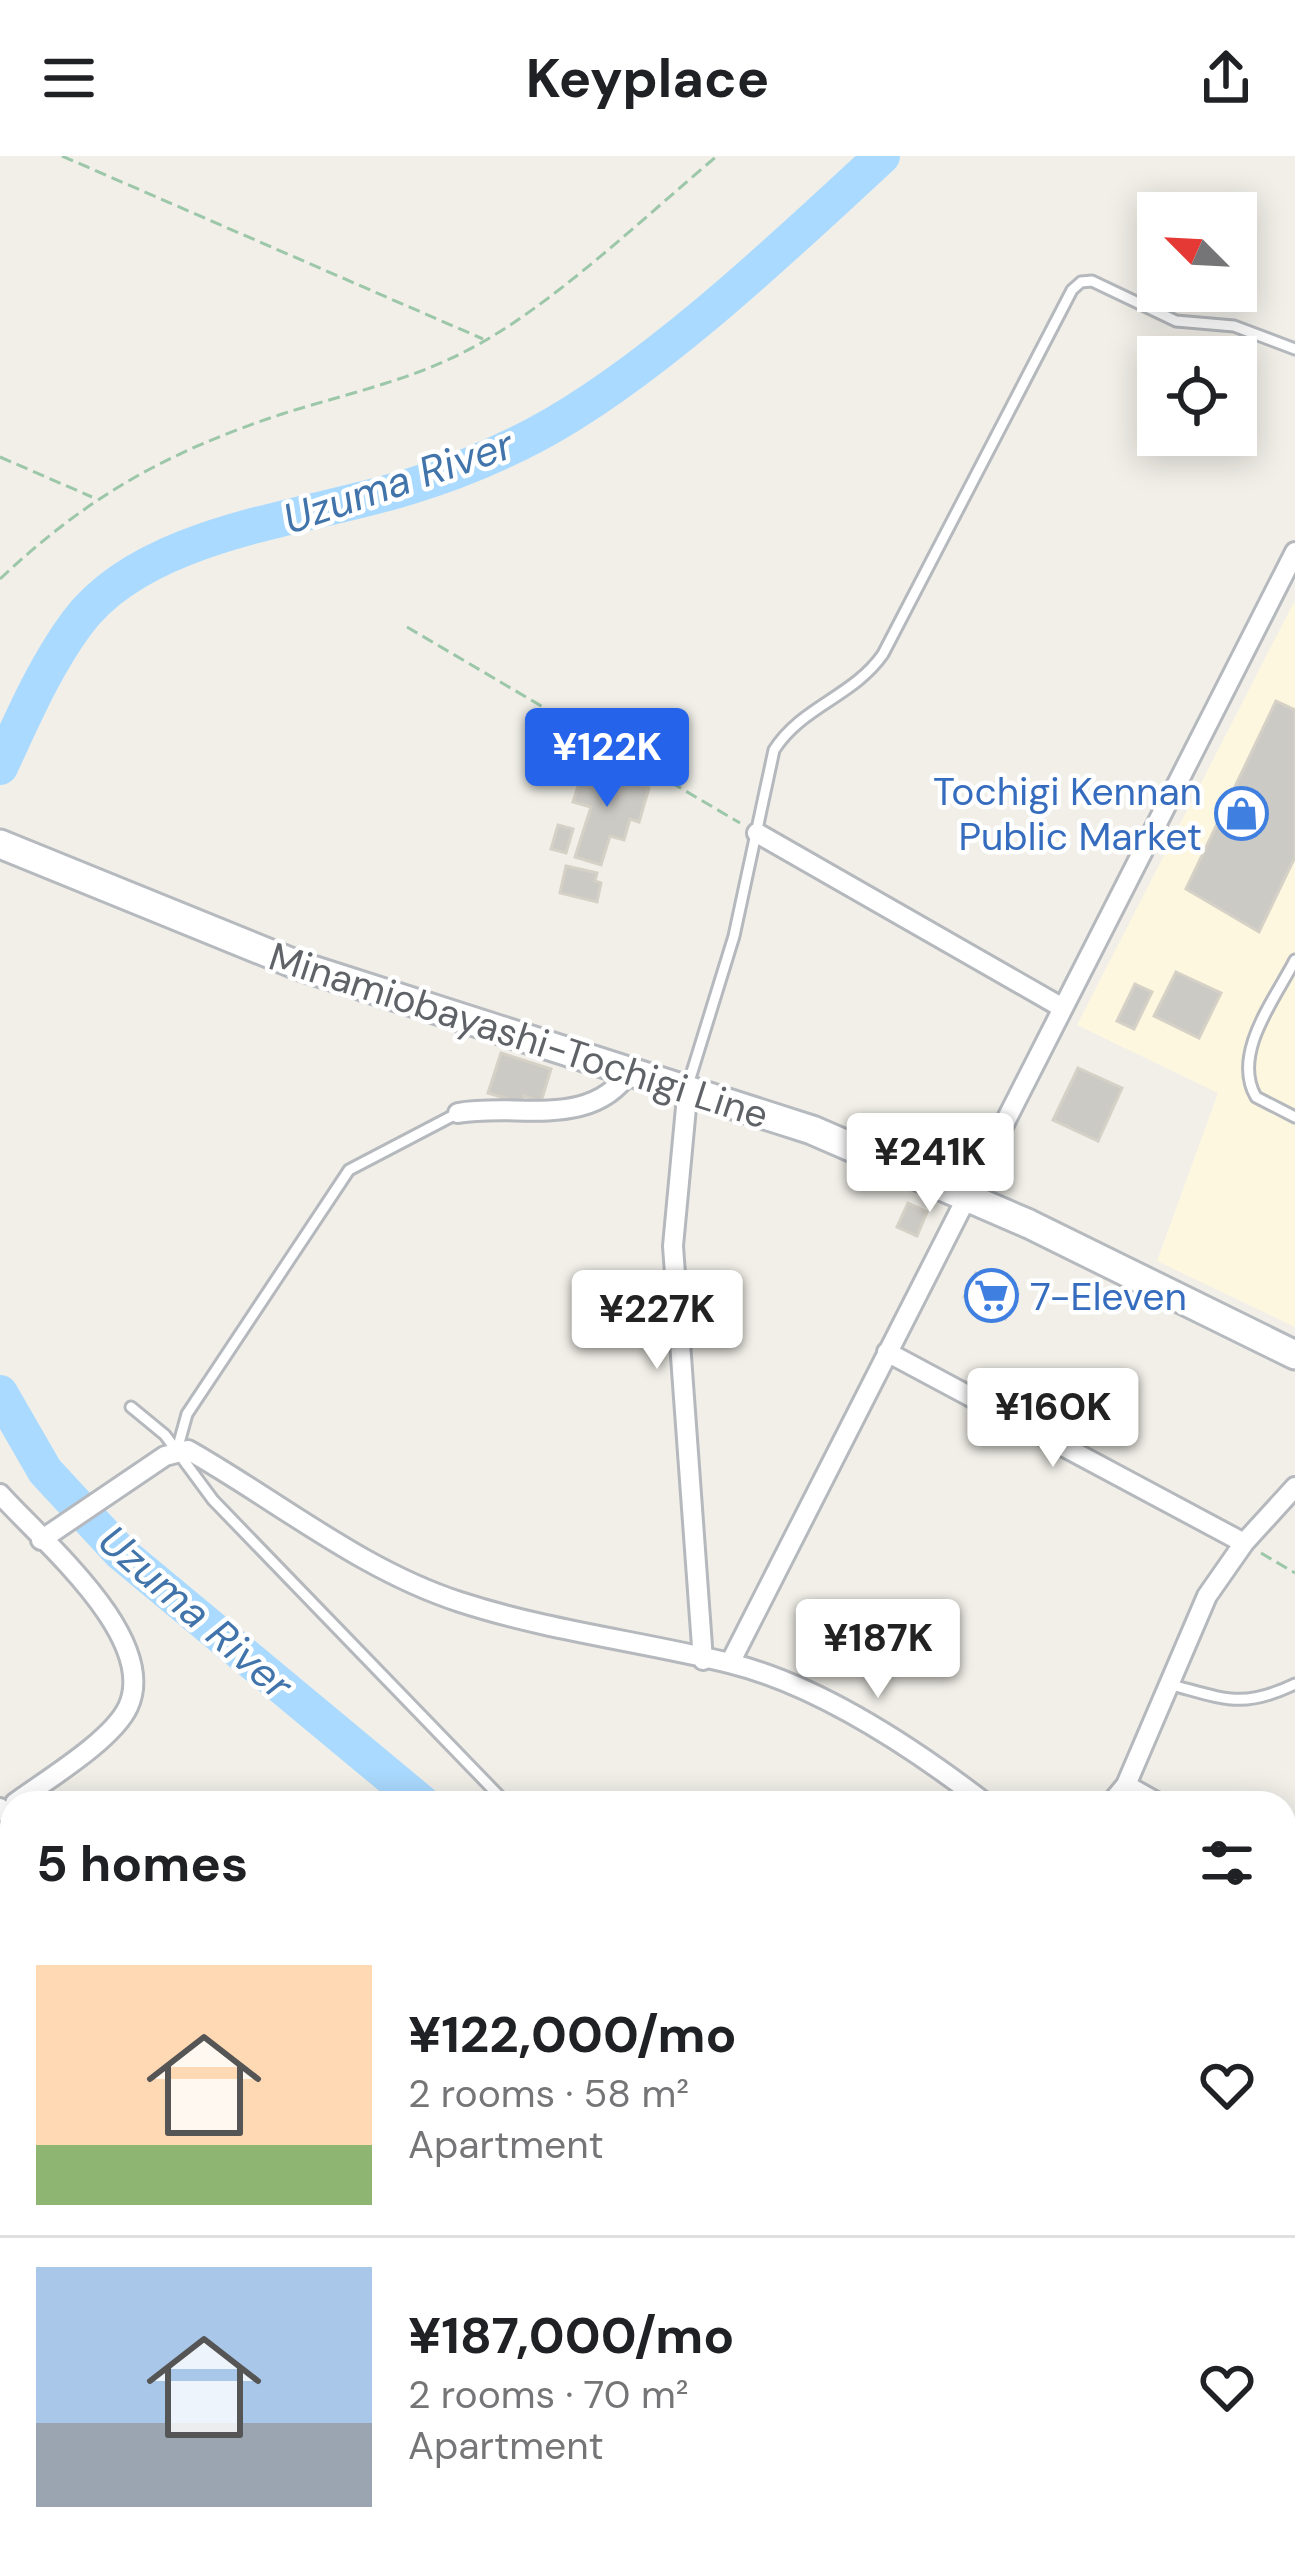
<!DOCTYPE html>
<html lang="en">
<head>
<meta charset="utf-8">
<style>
  body { margin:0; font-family:"DM Sans",sans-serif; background:#f2f2f2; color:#202124; height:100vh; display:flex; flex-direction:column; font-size:45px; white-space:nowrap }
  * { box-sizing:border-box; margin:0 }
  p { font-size:39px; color:#757577 }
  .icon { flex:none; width:66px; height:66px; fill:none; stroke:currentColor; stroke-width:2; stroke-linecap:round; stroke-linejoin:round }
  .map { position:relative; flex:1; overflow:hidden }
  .panel { position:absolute; left:0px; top:1635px; width:1296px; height:771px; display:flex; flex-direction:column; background:#fff; border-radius:36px 36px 0 0; box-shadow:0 6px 30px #0003 }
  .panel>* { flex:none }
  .needle { width:78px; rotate:294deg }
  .tools { position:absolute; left:1137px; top:36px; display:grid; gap:24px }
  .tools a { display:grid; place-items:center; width:120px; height:120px; border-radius:0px; background:#fff; box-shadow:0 6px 30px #0003; font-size:60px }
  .price { position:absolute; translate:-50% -102px; padding:0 27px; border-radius:12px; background:#fff; color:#222; font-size:39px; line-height:78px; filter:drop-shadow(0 3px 6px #0008) }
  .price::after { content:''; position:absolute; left:50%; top:72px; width:36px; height:27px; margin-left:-18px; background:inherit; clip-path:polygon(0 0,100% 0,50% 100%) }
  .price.selected { background:#2563eb; color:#fff }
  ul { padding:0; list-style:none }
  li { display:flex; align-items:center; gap:36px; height:300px; padding:0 36px }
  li+li { border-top:3px solid #e0e0e0 }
  li span { display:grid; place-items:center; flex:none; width:336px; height:240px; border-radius:0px; color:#555 }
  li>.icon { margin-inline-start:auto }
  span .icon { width:144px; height:144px; fill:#fffc; stroke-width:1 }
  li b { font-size:51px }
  h2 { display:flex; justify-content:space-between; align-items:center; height:144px; padding:0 36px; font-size:51px }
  header { display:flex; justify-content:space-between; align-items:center; height:156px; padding:0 36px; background:#fff; font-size:54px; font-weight:700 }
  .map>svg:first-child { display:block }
  .commercial { fill:#fef7e0 }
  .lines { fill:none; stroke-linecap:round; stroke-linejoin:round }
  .river { stroke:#aadaff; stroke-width:36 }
  .building { fill:#cccac5; stroke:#d6d1c6; stroke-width:3 }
  .lane-casing { stroke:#b5b8bc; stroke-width:15 }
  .street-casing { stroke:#b5b8bc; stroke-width:24 }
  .secondary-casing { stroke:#b6babf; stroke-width:33 }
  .path { stroke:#9cc7a9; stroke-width:3; stroke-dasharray:12 6; stroke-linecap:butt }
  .lane { stroke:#fff; stroke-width:9 }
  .street { stroke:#fff; stroke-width:18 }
  .secondary { stroke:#fff; stroke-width:27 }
  .labels { text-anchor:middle; stroke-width:9; stroke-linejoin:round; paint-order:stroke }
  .shop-label { font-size:39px; fill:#366cbe; stroke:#fff; text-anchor:end }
  .street-label { font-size:39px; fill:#5f6368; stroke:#fff }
  .water-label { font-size:42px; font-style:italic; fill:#4174aa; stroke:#fff }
</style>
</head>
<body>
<header><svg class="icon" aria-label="menu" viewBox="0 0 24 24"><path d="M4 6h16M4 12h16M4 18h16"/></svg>Keyplace<svg class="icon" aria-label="share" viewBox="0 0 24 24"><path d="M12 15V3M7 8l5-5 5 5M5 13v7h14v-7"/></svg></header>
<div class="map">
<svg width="1295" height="2405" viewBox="0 0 1295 2405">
  <rect width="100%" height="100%" fill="#f1efe8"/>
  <path class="commercial" d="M1295 444V1171L1157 1105 1218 937 1077 869Z"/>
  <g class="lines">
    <path class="river" d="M0 611C23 562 45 510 77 467 145 375 307 363 408 331 451 318 495 300 535 279 650 218 785 90 882 0
      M0 1237 45 1315 121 1397 422 1647
      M1284 2259 1295 2257"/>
  </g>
  <path class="building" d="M1276 545 1295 554V701L1259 776 1186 733Z
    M584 611 622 617 620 623 649 632 639 666 630 663 624 684 610 680 601 709 575 701 591 651 573 646Z
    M558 669 573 673 566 697 551 693Z
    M566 710 597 717 595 725 601 727 597 746 560 737Z
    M1176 816 1221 837 1199 882 1154 860Z
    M1135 828 1152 836 1134 873 1117 865Z
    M501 897 551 913 541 946 524 940 521 947 488 937Z
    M1078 912 1122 932 1098 985 1053 964Z
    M908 1047 927 1056 917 1080 897 1071Z
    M976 1117 1018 1138 1005 1163 964 1141Z"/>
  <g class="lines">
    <defs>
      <path id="lane" d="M1295 804C1275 843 1231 898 1256 941L1295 961
        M688 929 734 780 774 594C802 550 853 541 883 498L1072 134 1081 126 1092 125 1176 165 1234 170 1295 193
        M131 1251 165 1279 213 1344 506 1647
        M177 1294 187 1258 349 1014 458 957
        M1172 1529C1225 1543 1243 1553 1295 1528
        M1284 2168 1295 2167"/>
      <path id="street" d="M757 677 1061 851
        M688 930 673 1090 703 1504
        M458 957C518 946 590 975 631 914
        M887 1196 1244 1387
        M0 1338C41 1384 160 1482 128 1551 112 1585 46 1624 15 1647
        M41 1384 165 1300 188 1294C278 1345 361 1414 460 1446 549 1475 639 1485 729 1507 819 1529 912 1591 985 1647
        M730 1507 1295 396
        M1126 1629 1158 1647
        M1111 1647 1126 1629 1207 1440 1244 1387 1295 1331
        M0 1652 4 1656
        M1284 1720 1295 1726
        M1284 1886 1295 1892
        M0 1955 12 1962
        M1284 2355H1295
        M189 2405 192 2394
        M890 2405 895 2394"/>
      <path id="secondary" d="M0 688 300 810 812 974 1029 1068 1295 1199"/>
    </defs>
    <use href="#lane" class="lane-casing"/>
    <use href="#street" class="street-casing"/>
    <use href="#secondary" class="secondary-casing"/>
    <path class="path" d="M62 0 483 183
      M0 301 92 341
      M0 423C88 340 167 296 282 258 342 239 408 225 464 196 548 154 643 62 717 0
      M407 471 740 667
      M1261 1397 1295 1417"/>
    <use href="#lane" class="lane"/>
    <use href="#street" class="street"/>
    <use href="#secondary" class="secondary"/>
  </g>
  <defs>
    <symbol id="shop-ring" viewBox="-11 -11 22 22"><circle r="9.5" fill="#fff" stroke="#3f7fe0" stroke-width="1.5"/><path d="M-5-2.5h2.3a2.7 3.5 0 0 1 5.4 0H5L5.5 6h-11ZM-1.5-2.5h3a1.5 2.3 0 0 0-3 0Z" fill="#3f7fe0"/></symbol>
    <symbol id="supermarket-ring" viewBox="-11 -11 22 22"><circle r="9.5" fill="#fff" stroke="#3f7fe0" stroke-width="1.5"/><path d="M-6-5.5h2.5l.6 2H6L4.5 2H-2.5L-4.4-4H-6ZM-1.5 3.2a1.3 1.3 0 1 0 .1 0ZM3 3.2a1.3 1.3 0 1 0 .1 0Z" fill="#3f7fe0"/></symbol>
  </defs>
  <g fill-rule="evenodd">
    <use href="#shop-ring" x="1212" y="628" width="59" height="59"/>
    <use href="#supermarket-ring" x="962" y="1110" width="59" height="59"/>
  </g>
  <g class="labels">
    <g class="shop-label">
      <text x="1202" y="649">Tochigi Kennan<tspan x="1202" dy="45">Public Market</tspan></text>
      <text x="1030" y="1154" text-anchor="start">7-Eleven</text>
    </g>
    <g class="street-label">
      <text transform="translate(519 879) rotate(18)" y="14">Minamiobayashi-Tochigi Line</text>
    </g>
    <g class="water-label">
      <text transform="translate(398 325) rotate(-19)" y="15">Uzuma River</text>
      <text transform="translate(196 1456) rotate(41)" y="15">Uzuma River</text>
    </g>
  </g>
</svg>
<div class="tools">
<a><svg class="needle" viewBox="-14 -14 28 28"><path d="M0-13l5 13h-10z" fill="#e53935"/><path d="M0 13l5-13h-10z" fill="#757577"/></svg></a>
<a><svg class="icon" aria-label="locate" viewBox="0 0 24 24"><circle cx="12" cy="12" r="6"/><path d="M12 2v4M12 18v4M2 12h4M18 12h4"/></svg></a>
</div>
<b class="price selected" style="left:607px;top:654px">¥122K</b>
<b class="price" style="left:930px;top:1059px">¥241K</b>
<b class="price" style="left:657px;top:1216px">¥227K</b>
<b class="price" style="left:1053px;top:1314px">¥160K</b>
<b class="price" style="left:878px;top:1545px">¥187K</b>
<section class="panel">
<h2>5 homes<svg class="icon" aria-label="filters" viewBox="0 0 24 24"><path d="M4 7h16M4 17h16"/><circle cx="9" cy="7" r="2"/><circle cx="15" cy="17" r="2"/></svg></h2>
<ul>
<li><span style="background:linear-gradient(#ffd9b3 75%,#8fb573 0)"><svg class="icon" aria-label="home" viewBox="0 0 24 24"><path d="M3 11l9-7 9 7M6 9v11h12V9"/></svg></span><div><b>¥122,000/mo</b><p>2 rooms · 58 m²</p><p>Apartment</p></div><svg class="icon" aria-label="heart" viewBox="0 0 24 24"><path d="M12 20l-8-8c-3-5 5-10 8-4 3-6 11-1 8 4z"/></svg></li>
<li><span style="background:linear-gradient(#a9c7e8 65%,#9aa5b1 0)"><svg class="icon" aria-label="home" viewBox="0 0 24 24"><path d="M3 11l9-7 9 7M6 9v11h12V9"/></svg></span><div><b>¥187,000/mo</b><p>2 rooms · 70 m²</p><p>Apartment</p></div><svg class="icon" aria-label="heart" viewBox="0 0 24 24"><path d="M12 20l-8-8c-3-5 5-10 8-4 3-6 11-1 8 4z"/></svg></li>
</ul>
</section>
</div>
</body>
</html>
